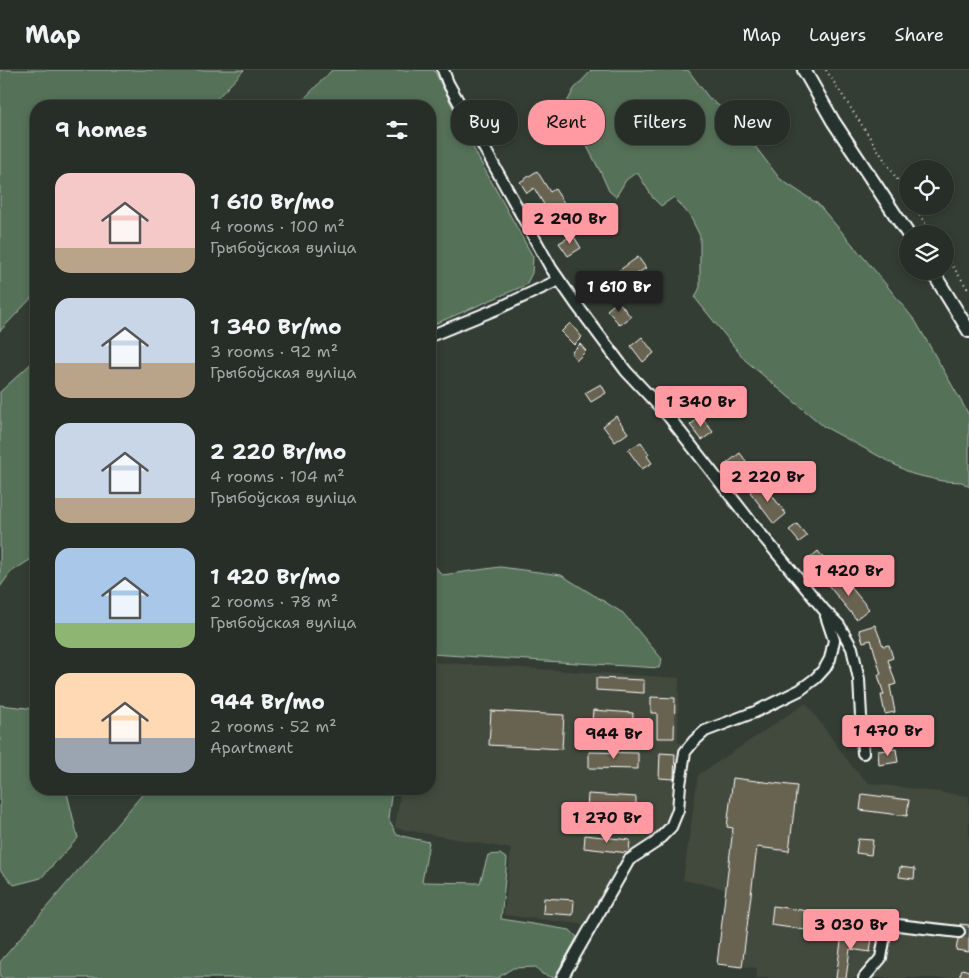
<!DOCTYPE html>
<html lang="en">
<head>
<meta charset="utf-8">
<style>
  body { margin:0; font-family:"Shantell Sans",sans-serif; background:#323a33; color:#f1f3f6; height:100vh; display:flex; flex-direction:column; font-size:19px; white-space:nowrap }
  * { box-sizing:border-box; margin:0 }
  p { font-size:16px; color:#a4a8a7 }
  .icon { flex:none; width:28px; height:28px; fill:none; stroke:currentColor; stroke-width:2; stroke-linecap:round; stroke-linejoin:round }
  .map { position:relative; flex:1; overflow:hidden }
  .panel { position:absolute; left:30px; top:30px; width:406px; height:695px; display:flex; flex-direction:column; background:#262e27; border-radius:20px; box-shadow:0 2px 8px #0003,0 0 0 1px #424a44 }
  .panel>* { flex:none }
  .guide { position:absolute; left:451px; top:30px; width:442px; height:45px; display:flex; gap:10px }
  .controls { position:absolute; left:899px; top:90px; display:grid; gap:10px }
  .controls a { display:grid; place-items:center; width:55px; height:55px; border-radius:50%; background:#262e27; box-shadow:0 2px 8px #0003,0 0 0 1px #424a44; font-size:25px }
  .price { position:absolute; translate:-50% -42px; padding:0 11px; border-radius:5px; background:#ff9aa2; color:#111; font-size:16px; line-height:32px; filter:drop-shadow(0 1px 2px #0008) }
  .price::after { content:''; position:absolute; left:50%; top:30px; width:15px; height:11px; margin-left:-8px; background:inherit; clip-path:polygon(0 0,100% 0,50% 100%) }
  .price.on { background:#222; color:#fff }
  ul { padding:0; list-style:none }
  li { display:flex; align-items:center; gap:15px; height:125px; padding:0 25px }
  li span { display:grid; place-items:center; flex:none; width:140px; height:100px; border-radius:15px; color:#555 }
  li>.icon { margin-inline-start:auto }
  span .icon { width:60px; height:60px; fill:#fffc; stroke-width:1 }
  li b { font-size:21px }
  h2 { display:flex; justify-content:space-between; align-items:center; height:60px; padding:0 25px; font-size:21px }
  .tag { padding:0 18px; border-radius:20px; background:#262e27; box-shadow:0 2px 8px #0003,0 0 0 1px #424a44; font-size:18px; line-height:45px }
  .tag.on { background:#ff9aa2; color:#111 }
  header { display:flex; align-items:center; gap:30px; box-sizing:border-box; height:70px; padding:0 25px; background:#262e27; border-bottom:1px solid #424a44 }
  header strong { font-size:24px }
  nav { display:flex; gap:28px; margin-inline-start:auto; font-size:18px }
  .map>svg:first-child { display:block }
  .built { fill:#43483d }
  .green { fill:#547159; stroke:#aab8ac }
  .building { fill:#686351; stroke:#fff }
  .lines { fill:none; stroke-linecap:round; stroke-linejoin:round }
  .minor-tunnel { stroke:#475048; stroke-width:10; stroke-dasharray:10 5; stroke-linecap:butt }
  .minor-casing { stroke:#fff; stroke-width:14 }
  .major-casing { stroke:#fff; stroke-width:16 }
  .path { stroke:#fff; stroke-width:2; stroke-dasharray:1 4; stroke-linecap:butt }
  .minor { stroke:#26332d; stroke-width:10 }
  .major { stroke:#26332d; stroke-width:12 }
</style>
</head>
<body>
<header>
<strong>Map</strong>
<nav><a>Map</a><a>Layers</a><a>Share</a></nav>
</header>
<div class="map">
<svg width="969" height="908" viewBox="0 0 969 908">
  <rect width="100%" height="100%" fill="#333d34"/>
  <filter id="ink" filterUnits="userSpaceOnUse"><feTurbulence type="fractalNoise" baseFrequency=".02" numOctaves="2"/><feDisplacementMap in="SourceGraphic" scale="10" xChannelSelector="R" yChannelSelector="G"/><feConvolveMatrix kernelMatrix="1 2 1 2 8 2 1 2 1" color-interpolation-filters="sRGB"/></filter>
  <g filter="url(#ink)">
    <path class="built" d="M430 592 679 608 678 673H683L669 753 658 765 627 788 587 855 504 845 511 779 395 758 401 719H430Z
      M806 633 854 699 869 713 969 726V908H756L757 898 717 894 726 819 683 810 698 705Z"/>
    <path class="green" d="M0 0H244L210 36H36V223L0 261Z
      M332 0H434L480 91 533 187 532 203 526 215 430 256V36H297Z
      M591 0H688L709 28 732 46 780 109 818 134 876 202 916 252 969 345V417L962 412 942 411 912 404 823 356 745 290 695 228 700 217V166L690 146 674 127 661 136 653 128 637 102 626 110 616 127 609 121 601 103 571 46 567 32 574 19 590 2Z
      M36 289V486L11 502 0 517V322Z
      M430 490 442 505 500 497 561 505 623 543 662 589 659 598 430 584Z
      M0 635 36 639V719H66L78 768 41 808 14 815 0 800Z
      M147 719H392L388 749 397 765 429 772 422 812 480 813 488 785 500 784 507 789 501 849 570 860 577 867 554 908 542 904 536 897 513 898 500 906V908H0V892Z"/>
    <path class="building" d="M556 57 558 65 545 67 543 59Z
      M537 101 550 122 555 119 568 139 558 145 554 137 548 141 534 118 527 123 520 112Z
      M573 165 581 178 568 186 559 173Z
      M638 187 646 198 624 212 617 202Z
      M618 231 631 247 620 255 607 240Z
      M570 253 582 267 574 275 561 262Z
      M642 267 654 283 643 292 631 276Z
      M580 274 586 281 577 290 571 283Z
      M601 314 606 323 591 332 585 323Z
      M616 346 628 363 615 372 603 356Z
      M701 346 713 362 702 370 690 355Z
      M641 372 649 384 647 386 652 393 642 399 628 380Z
      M740 383 749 395 737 405 727 393Z
      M762 412 786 444 774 454 750 422Z
      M797 454 807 466 799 472 789 460Z
      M818 481 827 493 818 499 810 488Z
      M841 505 869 539 856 549 828 515Z
      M875 555 883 576 889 575 893 588 888 590 896 614 890 616 895 642 885 644 881 625H884L878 605 881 604 871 570 863 572 859 560Z
      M596 608 644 610V623L596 620Z
      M651 627 675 628 674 668H657V643H651Z
      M593 640 633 643 632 667 591 664Z
      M491 641 564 645 562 679 489 675Z
      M896 679 898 692 879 695 878 681Z
      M589 682 638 683V699L589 698Z
      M660 683 675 684 674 709 659 708Z
      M733 708 797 716 789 781 757 777 742 897 717 894 733 758 727 757Z
      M588 724 636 727V741L587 739Z
      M862 724 909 730 907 746 860 740Z
      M585 765 630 770 629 782 628 783 584 778Z
      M858 769 873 770 871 785 856 783Z
      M900 797 915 799 914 809 899 807Z
      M544 828 574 830 573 845 543 843Z
      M773 836 843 846 840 865 771 855Z
      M960 854 969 855V882L956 880 958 869 962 868 966 863 965 859 960 855Z
      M842 864 872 868 870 882 850 879 846 908H836Z
      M962 899 969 901V908H959Z"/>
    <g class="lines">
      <path class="minor-tunnel" d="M959 862 969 863"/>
      <defs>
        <path id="minor" d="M443 0 448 13 551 198 576 234 626 301 669 347 751 452 824 540 839 555 852 578 859 609 863 683
          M430 266 499 238 559 210
          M854 850 959 862
          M562 908 629 790 655 773 671 757 678 740 680 715 685 682 694 671 705 661 755 642 800 620 816 608 825 598 830 589 834 570 826 546
          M864 908 881 888 887 854"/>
        <path id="major" d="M804 0 833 51 908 164
          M932 201 969 261"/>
      </defs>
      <use href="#minor" class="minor-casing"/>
      <use href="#major" class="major-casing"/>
      <path class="path" d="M826 0 908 126
        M914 136 932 164
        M945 184 969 221"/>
      <use href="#minor" class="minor"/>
      <use href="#major" class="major"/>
    </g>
  </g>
</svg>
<div class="controls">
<a><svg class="icon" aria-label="locate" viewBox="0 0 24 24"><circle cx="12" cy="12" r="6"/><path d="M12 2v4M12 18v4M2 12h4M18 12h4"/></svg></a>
<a><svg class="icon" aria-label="layers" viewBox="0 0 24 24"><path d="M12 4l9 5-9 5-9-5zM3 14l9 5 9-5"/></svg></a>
</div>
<b class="price" style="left:570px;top:175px">2 290 Br</b>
<b class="price on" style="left:619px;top:243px">1 610 Br</b>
<b class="price" style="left:701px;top:358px">1 340 Br</b>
<b class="price" style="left:768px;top:433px">2 220 Br</b>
<b class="price" style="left:849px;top:527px">1 420 Br</b>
<b class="price" style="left:888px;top:687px">1 470 Br</b>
<b class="price" style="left:614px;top:690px">944 Br</b>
<b class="price" style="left:607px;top:774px">1 270 Br</b>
<b class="price" style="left:851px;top:881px">3 030 Br</b>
<div class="guide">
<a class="tag">Buy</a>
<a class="tag on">Rent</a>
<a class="tag">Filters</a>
<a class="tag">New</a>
</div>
<section class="panel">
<h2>9 homes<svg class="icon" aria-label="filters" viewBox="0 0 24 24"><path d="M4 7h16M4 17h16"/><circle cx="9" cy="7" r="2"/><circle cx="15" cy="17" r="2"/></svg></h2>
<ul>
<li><span style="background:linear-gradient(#f6c9c9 75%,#b9a48a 0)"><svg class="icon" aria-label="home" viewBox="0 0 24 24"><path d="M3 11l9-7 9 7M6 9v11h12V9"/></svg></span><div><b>1 610 Br/mo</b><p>4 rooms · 100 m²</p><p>Грыбоўская вуліца</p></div></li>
<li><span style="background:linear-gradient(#c9d6e8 65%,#b9a48a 0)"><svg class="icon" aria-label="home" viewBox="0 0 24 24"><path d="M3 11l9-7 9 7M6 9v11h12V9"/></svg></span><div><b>1 340 Br/mo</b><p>3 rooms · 92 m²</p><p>Грыбоўская вуліца</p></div></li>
<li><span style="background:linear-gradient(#c9d6e8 75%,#b9a48a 0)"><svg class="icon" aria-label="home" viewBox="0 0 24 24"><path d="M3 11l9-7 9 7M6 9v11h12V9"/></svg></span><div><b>2 220 Br/mo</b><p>4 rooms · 104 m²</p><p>Грыбоўская вуліца</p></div></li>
<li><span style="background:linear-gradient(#a9c7e8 75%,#8fb573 0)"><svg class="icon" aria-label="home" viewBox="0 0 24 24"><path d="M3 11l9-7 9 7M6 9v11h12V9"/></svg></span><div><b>1 420 Br/mo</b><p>2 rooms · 78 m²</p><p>Грыбоўская вуліца</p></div></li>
<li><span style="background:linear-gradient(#ffd9b3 65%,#9aa5b1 0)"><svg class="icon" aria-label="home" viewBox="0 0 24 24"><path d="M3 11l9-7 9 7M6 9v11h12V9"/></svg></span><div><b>944 Br/mo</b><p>2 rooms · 52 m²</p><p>Apartment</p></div></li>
</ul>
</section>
</div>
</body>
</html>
